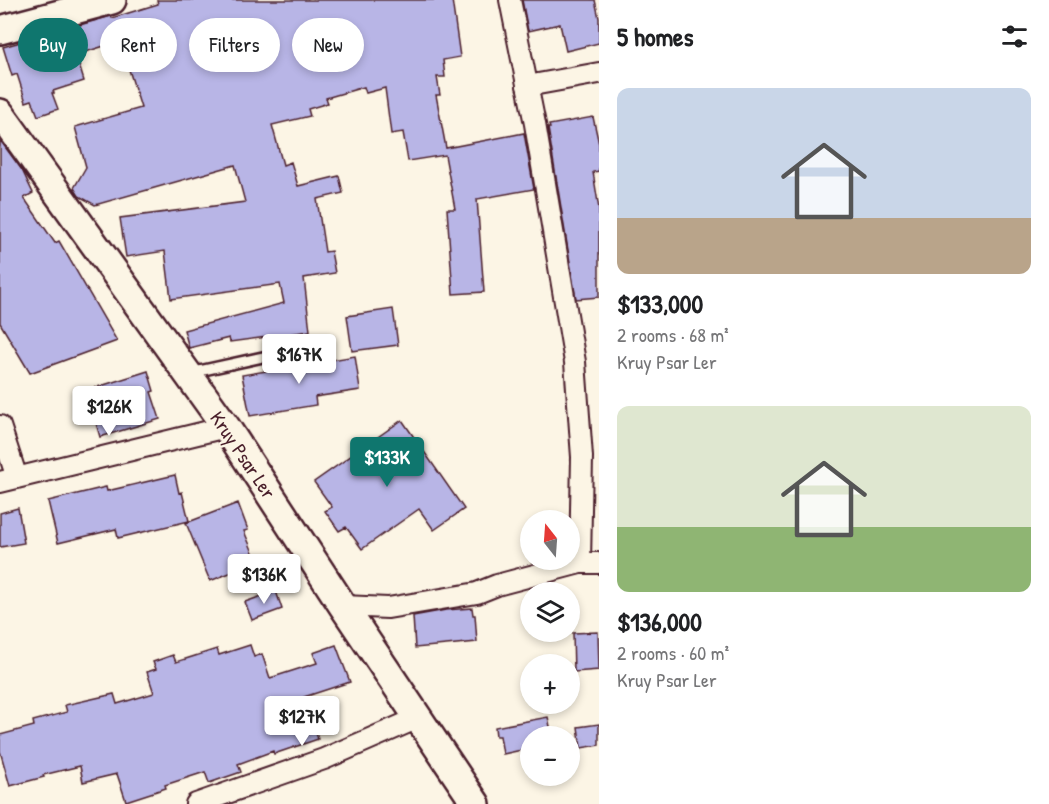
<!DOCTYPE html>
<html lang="en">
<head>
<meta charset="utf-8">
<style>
  body { margin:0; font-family:"Patrick Hand",sans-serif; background:#f6f6f6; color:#202124; height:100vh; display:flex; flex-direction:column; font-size:22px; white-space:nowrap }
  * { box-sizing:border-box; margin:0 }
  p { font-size:20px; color:#757577 }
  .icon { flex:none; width:33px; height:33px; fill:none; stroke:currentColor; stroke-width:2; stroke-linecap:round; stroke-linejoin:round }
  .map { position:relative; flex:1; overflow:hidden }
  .sheet { display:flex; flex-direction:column; background:#fff; width:450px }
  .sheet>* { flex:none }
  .top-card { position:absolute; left:18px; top:18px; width:490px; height:54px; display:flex; gap:12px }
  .needle { width:39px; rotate:343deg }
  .buttons { position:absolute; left:520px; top:510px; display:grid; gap:12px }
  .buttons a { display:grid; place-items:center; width:60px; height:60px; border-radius:50%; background:#fff; box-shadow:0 3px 9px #0003; font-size:30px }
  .price { position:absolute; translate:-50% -51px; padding:0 14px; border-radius:6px; background:#fff; color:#222; font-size:20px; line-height:39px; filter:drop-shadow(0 2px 3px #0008) }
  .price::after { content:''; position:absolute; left:50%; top:36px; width:18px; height:14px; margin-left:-9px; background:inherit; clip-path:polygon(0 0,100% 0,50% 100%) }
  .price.active { background:#0f766e; color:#fff }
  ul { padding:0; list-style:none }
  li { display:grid; align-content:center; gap:12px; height:318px; padding:0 18px }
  li span { display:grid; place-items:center; height:186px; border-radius:12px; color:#555 }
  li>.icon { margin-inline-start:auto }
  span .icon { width:108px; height:108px; fill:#fffc; stroke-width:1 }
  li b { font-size:26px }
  h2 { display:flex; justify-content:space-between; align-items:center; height:72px; padding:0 18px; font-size:26px }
  .tag { padding:0 21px; border-radius:27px; background:#fff; box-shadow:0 3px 9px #0003; font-size:21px; line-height:54px }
  .tag.active { background:#0f766e; color:#fff }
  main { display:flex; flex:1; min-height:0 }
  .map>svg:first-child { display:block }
  .building { fill:#b8b5e6; stroke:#4a1f2b; stroke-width:1.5 }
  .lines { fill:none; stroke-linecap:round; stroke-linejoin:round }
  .lane-casing { stroke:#4a1f2b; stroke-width:14 }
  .street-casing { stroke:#4a1f2b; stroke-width:24 }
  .secondary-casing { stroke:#4a1f2b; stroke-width:32 }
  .lane { stroke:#fcf5e5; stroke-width:9 }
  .street { stroke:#fcf5e5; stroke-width:20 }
  .secondary { stroke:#fcf5e5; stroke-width:27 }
  .labels { text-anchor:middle; stroke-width:4.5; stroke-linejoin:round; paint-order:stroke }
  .street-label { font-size:20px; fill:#4a1f2b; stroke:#fcf5e5 }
</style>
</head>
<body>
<main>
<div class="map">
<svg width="599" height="804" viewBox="0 0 599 804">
  <rect width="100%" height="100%" fill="#fcf5e5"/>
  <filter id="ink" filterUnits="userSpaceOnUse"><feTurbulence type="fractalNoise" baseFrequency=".0167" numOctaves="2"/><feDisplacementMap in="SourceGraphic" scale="12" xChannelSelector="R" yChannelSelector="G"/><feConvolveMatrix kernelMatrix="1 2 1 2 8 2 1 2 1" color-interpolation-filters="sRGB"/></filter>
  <g filter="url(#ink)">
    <path class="building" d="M157 0H452L460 57 443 60 445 77H437L440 95H436L446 148 524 133 534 189 477 199 484 292 453 294 447 209H455L445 155 408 161 403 132 391 134 385 88 366 93 364 87 326 98 328 103 308 109 310 116 272 125 283 165 291 162 298 186 339 176 343 193 317 199 325 252 331 251 335 273 304 278 310 331 230 342 229 338 189 348 184 330 284 303 280 284 171 299 165 251 126 257 120 218 245 202 235 165 95 205 79 196 74 188 86 167 75 127 141 108 120 41 76 55 84 81 53 91 54 93H52L58 109 38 116 32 100 26 102 17 74 12 76 3 47 111 16 112 18 158 4Z
      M522 0H595L599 18V43L566 51 560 24 528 31Z
      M593 117 599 144V171L593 172 599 209V297L576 299 548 128H550L549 125Z
      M0 140 22 170 33 193 24 198 55 243 59 241 117 341 30 373 0 323Z
      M393 309 398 345 352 351 347 316Z
      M355 356 360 390 315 397 316 405 250 416 242 375Z
      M148 371 154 391 151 392 160 419 100 437 93 413 98 411 91 389Z
      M402 420 464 509 434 530 419 509 362 549 346 527 339 531 325 511 332 507 314 482Z
      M175 475 179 493 182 492 189 521 118 538 116 529 58 543 48 501 106 487 107 491Z
      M238 503 248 530 244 531 257 562 210 581 186 523Z
      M18 508 24 543 0 547V513Z
      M276 591 282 609 252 620 245 602Z
      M472 608 473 615H475L477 642 415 648 413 616 446 610Z
      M598 632 599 670 574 672 573 633Z
      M250 645 254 657 262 654 270 678 317 663 313 653 336 645 350 682 304 697 318 739 274 754 273 751 238 764 241 772 209 783 205 772 165 785 166 788 126 801 117 774 83 782 80 766 43 775 44 777 10 786 0 751V735L34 726 33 721 67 712 65 705 114 694 117 704 154 693 147 672 156 669 153 662 173 655 176 662 217 649 219 655Z
      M548 717 552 736H531V748L503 754 500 736H496L495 727Z
      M599 724V745L581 748 578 727Z"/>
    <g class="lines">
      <defs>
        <path id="lane" d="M190 373 304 348"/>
        <path id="street" d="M510 0 535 124 575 362 582 457 580 563
          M527 86 599 73
          M0 426 17 478
          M0 482 226 427
          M343 606 388 608 477 593 497 585 580 563H599
          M196 804 324 759 418 718"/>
        <path id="secondary" d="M0 30 112 0
          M0 113 226 427 343 606 476 804"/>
      </defs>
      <use href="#lane" class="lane-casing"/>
      <use href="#street" class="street-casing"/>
      <use href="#secondary" class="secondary-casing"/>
      <use href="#lane" class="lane"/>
      <use href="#street" class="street"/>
      <use href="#secondary" class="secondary"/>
    </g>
  </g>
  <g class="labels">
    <g class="street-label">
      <text transform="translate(243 455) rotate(56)" y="7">Kruy Psar Ler</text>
    </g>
  </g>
</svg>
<div class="buttons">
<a><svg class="needle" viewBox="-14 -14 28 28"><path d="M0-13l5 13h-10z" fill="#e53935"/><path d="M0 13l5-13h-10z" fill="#757577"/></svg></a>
<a><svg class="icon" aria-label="layers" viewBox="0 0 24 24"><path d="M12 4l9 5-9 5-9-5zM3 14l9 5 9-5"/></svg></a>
<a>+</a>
<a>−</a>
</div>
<b class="price" style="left:299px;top:385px">$167K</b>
<b class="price" style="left:109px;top:437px">$126K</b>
<b class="price active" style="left:387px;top:488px">$133K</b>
<b class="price" style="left:264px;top:605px">$136K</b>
<b class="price" style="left:302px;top:747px">$127K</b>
<div class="top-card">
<a class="tag active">Buy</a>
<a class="tag">Rent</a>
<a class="tag">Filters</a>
<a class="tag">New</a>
</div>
</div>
<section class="sheet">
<h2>5 homes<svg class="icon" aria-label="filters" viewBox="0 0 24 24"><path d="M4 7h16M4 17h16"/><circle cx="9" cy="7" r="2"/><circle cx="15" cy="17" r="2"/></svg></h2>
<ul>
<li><span style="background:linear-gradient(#c9d6e8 70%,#b9a48a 0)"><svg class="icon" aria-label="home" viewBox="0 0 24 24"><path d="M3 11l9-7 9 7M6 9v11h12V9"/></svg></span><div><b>$133,000</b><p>2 rooms · 68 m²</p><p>Kruy Psar Ler</p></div></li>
<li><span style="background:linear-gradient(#dfe7d0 65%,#8fb573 0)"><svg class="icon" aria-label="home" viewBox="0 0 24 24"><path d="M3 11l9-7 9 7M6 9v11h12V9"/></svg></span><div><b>$136,000</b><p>2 rooms · 60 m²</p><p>Kruy Psar Ler</p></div></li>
</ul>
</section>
</main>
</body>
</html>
